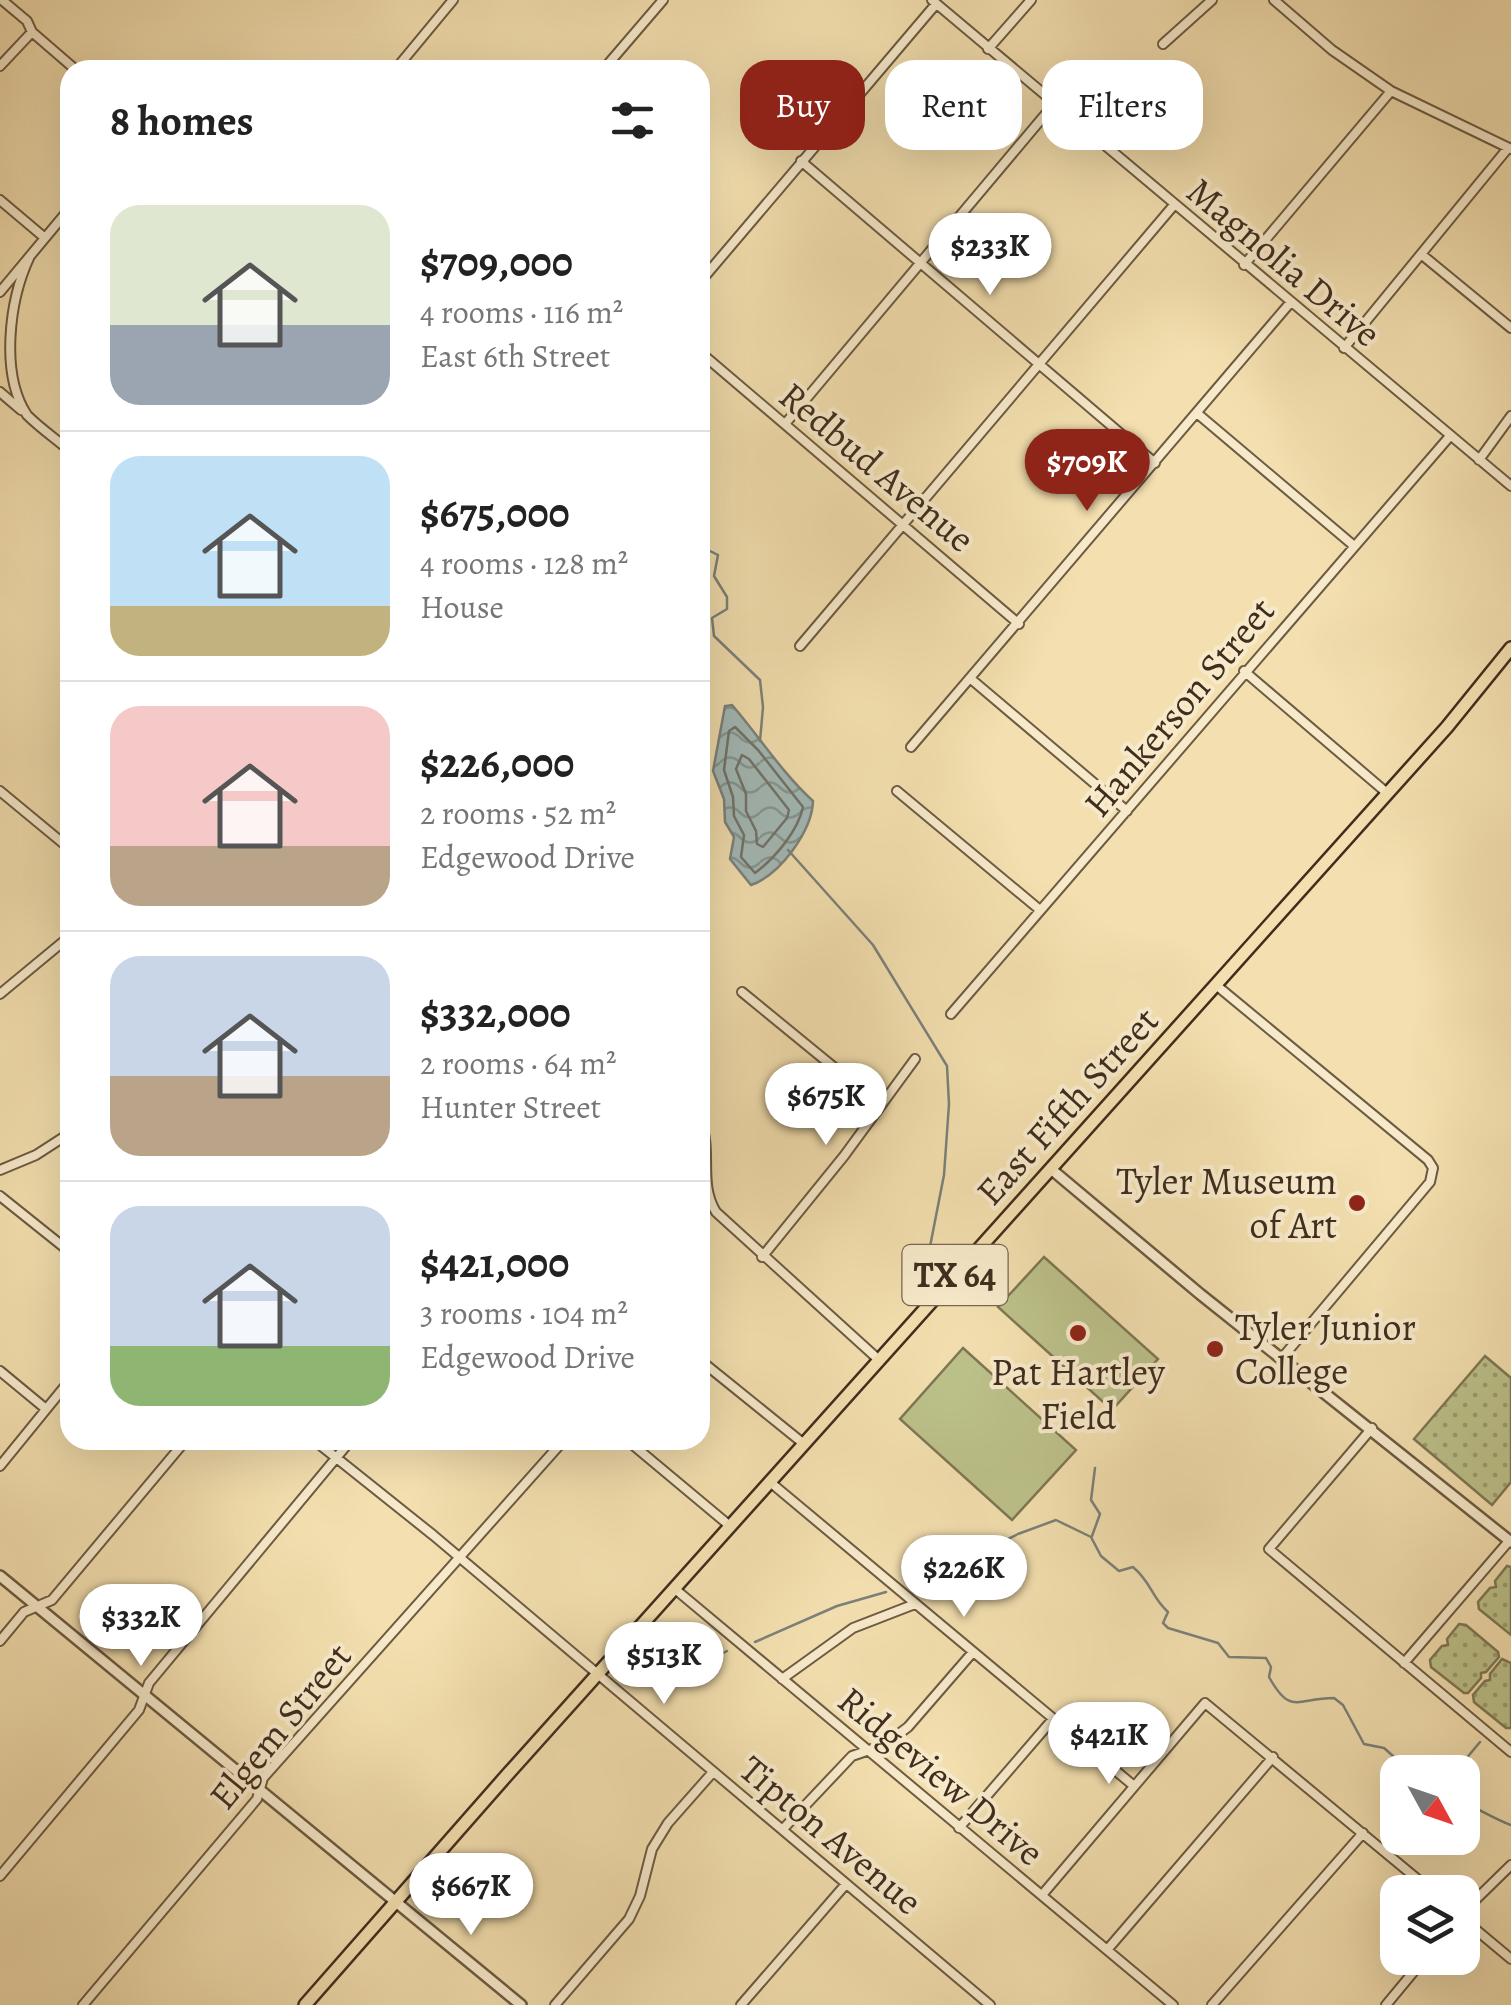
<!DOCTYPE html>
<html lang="en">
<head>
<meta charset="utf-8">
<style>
  body { margin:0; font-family:Alegreya,serif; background:#f6f6f6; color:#222; height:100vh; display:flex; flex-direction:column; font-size:38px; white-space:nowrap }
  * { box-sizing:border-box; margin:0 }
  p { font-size:32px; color:#767676 }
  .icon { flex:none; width:55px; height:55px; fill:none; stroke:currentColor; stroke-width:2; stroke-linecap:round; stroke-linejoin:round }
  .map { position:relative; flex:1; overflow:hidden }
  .sheet { position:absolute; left:60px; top:60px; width:650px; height:1390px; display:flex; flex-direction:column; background:#fff; border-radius:30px; box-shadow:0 10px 40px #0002 }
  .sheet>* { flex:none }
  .top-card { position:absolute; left:740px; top:60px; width:620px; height:90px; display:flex; gap:20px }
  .needle { width:65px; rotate:130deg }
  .fabs { position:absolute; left:1380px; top:1755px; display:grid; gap:20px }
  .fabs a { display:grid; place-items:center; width:100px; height:100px; border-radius:20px; background:#fff; box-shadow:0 10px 40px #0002; font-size:50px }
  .price { position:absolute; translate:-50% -85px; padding:0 22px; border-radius:35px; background:#fff; color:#222; font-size:32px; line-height:65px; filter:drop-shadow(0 2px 5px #0008) }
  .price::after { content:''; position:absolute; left:50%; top:60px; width:30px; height:22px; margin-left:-15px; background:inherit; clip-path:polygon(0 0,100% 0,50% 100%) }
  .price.active { background:#8f2418; color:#fff }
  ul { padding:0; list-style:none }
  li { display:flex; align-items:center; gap:30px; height:250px; padding:0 50px }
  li+li { border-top:2px solid #e0e0e0 }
  li span { display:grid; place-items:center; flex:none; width:280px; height:200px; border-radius:30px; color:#555 }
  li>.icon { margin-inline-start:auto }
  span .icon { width:120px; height:120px; fill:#fffc; stroke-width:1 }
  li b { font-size:42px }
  h2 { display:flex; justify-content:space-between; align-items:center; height:120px; padding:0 50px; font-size:42px }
  .pill { padding:0 35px; border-radius:30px; background:#fff; box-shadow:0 10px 40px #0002; font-size:35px; line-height:90px }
  .pill.active { background:#8f2418; color:#fff }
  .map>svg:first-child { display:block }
  .grass { fill:#bcc18a; stroke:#7e7754; stroke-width:2.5 }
  .park { fill:url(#park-dots); stroke:#7e7754; stroke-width:2.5 }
  .water { fill:url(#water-waves); stroke:#7b817a; stroke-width:2.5 }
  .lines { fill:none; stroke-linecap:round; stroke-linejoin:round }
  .shore { stroke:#71736a; stroke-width:2.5 }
  .stream { stroke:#7b817a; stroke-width:2.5 }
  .minor-casing { stroke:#6d5a42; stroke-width:12 }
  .tertiary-casing { stroke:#6d5a42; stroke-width:14 }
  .primary-casing { stroke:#402d1e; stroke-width:16 }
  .minor { stroke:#f7eacb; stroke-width:8 }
  .tertiary { stroke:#f7eacb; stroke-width:9 }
  .primary { stroke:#f3dfaf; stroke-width:11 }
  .poi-dot { fill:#8f2418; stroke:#f7eacb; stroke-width:4 }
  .labels { text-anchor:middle; stroke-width:8; stroke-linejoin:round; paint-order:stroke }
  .shield { fill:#f7eacb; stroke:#776652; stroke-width:2.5 }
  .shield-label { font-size:35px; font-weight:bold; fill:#402d1e }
  .street-label { font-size:38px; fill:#402d1e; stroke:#f7eacb }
  .poi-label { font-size:38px; fill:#402d1e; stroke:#f7eacb; text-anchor:end }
</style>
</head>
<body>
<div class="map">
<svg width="1511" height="2005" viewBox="0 0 1511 2005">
  <defs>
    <pattern id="park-dots" width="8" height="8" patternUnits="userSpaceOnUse" patternTransform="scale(2.5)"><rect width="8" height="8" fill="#bcc18a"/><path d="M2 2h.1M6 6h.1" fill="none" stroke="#9a9d70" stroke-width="1.8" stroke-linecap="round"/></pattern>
    <pattern id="water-waves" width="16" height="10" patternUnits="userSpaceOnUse" patternTransform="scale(2.5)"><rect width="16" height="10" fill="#a2b9b7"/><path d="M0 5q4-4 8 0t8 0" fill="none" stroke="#859794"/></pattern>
  </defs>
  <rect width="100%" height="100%" fill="#f3dfaf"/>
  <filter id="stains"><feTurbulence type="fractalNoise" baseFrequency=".002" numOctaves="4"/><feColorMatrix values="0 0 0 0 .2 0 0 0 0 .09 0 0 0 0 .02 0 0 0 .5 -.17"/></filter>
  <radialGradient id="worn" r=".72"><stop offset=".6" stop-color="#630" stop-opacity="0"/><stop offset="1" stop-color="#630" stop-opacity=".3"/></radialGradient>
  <path class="grass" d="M1044 1257 1158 1359 1112 1410 998 1307Z
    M963 1348 1076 1450 1012 1520 900 1419Z"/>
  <path class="park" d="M1485 1356 1511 1378V1482L1492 1505 1414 1439Z
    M1507 1566 1511 1567V1635L1479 1609 1478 1602 1490 1588 1496 1587 1495 1581Z
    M1459 1624 1466 1625 1498 1652 1499 1657 1486 1672 1481 1673V1678L1468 1693H1464L1431 1667 1430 1660 1442 1646 1448 1645 1447 1639Z
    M1502 1659 1511 1663V1728H1506L1474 1702 1473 1695 1485 1681 1490 1680V1674Z"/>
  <path class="water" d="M732 705C759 736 782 773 813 801 812 831 780 875 751 885L730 859 734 837 725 822 724 799 713 771 725 706Z"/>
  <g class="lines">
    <path class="shore" d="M735 727 758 750 803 807C798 831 775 858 755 873L741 857 744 835 734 816 733 797 724 770 729 731Z
      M742 755 749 759 789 810 787 818 763 847 757 844 756 831 746 811V794L736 769Z"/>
    <path class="stream" d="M700 546 718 555 714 576 727 597V609L712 618 714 636 760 680 763 707 760 741
      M788 850 873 945 947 1066 949 1104 944 1175 927 1262 934 1269
      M1092 1536 1100 1514 1091 1500 1095 1468
      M914 1585 1018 1534 1056 1520 1091 1537 1101 1556 1119 1571 1133 1567C1152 1583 1151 1597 1168 1612L1163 1623 1168 1628 1218 1643 1229 1657 1266 1658 1271 1667 1269 1677C1291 1716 1296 1698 1334 1698L1343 1705 1364 1744 1384 1748 1411 1772
      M755 1642 837 1606 886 1592
      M681 1676 727 1651
      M1455 1772 1480 1742
      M1462 1802C1480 1809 1494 1819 1511 1825"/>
    <defs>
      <path id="minor" d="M2 0 27 21 32 32 76 70
        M932 0 1511 486
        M1274 0 1332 50 1391 91 1511 149
        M1163 44 1212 0
        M988 49 1031 0
        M0 66 32 32
        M395 70 453 0
        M603 70 663 0
        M801 161 1155 463
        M0 200 45 238
        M1421 254 1511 328
        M30 256C9 300 0 374 27 415 40 428 56 439 70 451
        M1244 265 1391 91
        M700 282 936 4
        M0 292 70 208
        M1344 348 1508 148
        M700 352 1019 624
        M0 392 21 410
        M1198 414 1353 545
        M785 424 1054 104
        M1479 460 1511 416
        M800 646 1174 205
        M1244 671 1387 793
        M971 679 1127 811
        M911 747 1290 303
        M0 791 70 849
        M897 791 1040 910
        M1216 985 1428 1160 1433 1168 1430 1182 1282 1358
        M742 992 880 1105
        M0 994 70 936
        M951 1014 1450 436
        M700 1120C713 1151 698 1183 716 1212L879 1360
        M0 1170 36 1155 70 1133
        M0 1196 70 1252
        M762 1257 844 1156 915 1059
        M700 1360 804 1444
        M0 1371 46 1409
        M1372 1428 1269 1549 1511 1752
        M314 1440 433 1535 990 2005
        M627 1440 730 1526
        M0 1466 70 1380
        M770 1482 1134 1786
        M675 1589 1173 2005
        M0 1641 24 1612 52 1600 186 1440
        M1404 1663 1509 1541
        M782 1679 853 1628 915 1604
        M959 1828 1053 1719
        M783 1829 852 1756 884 1745 908 1727 973 1652
        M0 1876 139 1710 149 1683 351 1440
        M1042 1895 1205 1703 1433 1892
        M1462 1913 1511 1865
        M1462 1918 1511 1959
        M1107 1950 1273 1757
        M83 2005 257 1799 263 1778 564 1440
        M555 2005 629 1919 640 1896 652 1849 668 1823 713 1772
        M741 2005 846 1884
        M1212 2005 1363 1833
        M1386 2005 1425 1958"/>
      <path id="tertiary" d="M1051 1169 1200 1294 1511 1542
        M0 1576 521 2005"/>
      <path id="primary" d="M305 2005 507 1775 1447 727 1511 648"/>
    </defs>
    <use href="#minor" class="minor-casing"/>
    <use href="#tertiary" class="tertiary-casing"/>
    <use href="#primary" class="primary-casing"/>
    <use href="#minor" class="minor"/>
    <use href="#tertiary" class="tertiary"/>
    <use href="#primary" class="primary"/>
  </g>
  <g class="poi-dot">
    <circle cx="1357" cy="1203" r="10"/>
    <circle cx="1078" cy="1333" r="10"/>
    <circle cx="1215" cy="1349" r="10"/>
  </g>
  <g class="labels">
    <rect class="shield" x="902.5" y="1245" width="105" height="60" rx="8"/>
    <g class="shield-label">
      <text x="955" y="1287">TX 64</text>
    </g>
    <g class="street-label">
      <text transform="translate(1284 262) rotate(40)" y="13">Magnolia Drive</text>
      <text transform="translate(877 467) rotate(40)" y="13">Redbud Avenue</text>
      <text transform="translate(1179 707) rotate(-50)" y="13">Hankerson Street</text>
      <text transform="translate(1067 1106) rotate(-48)" y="13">East Fifth Street</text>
      <text transform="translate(280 1726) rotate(-51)" y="13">Elgem Street</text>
      <text transform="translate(941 1776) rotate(40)" y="13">Ridgeview Drive</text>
      <text transform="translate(831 1835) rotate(40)" y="13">Tipton Avenue</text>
    </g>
    <g class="poi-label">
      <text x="1337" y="1194">Tyler Museum<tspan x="1337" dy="44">of Art</tspan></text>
      <text x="1235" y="1340" text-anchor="start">Tyler Junior<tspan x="1235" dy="44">College</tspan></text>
      <text x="1078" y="1385" text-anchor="middle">Pat Hartley<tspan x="1078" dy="44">Field</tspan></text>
    </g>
  </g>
  <rect width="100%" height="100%" filter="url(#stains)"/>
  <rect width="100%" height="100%" fill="url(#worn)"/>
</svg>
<div class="fabs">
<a><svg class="needle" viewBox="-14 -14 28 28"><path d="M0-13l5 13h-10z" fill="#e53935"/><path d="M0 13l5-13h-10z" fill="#767676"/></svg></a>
<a><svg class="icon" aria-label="layers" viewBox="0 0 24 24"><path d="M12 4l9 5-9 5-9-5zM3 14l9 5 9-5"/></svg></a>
</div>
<b class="price" style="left:990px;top:298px">$233K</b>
<b class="price active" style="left:1087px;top:514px">$709K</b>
<b class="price" style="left:826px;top:1148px">$675K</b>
<b class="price" style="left:964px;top:1620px">$226K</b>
<b class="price" style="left:141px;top:1669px">$332K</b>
<b class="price" style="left:664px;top:1707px">$513K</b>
<b class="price" style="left:1109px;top:1787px">$421K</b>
<b class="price" style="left:471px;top:1938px">$667K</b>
<div class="top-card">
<a class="pill active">Buy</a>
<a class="pill">Rent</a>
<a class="pill">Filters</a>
</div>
<section class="sheet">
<h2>8 homes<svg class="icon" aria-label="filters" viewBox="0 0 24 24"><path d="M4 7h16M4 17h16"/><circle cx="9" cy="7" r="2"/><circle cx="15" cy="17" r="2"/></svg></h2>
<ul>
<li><span style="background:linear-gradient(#dfe7d0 60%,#9aa5b1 0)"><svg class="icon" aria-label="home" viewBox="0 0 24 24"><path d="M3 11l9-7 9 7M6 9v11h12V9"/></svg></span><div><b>$709,000</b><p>4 rooms · 116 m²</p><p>East 6th Street</p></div></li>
<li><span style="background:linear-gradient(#bfe0f5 75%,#c2b280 0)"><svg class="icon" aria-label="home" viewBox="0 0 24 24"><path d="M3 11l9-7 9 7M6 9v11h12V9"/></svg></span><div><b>$675,000</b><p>4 rooms · 128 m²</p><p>House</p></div></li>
<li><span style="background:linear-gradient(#f6c9c9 70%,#b9a48a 0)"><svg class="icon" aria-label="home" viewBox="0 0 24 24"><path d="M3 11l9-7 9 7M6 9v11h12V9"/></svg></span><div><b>$226,000</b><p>2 rooms · 52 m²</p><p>Edgewood Drive</p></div></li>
<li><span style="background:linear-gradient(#c9d6e8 60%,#b9a48a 0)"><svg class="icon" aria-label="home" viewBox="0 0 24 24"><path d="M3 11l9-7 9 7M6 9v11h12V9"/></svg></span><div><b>$332,000</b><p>2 rooms · 64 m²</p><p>Hunter Street</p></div></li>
<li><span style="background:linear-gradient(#c9d6e8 70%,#8fb573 0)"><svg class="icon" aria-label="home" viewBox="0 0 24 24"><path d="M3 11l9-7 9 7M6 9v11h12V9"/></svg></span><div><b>$421,000</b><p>3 rooms · 104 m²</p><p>Edgewood Drive</p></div></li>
</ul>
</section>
</div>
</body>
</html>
